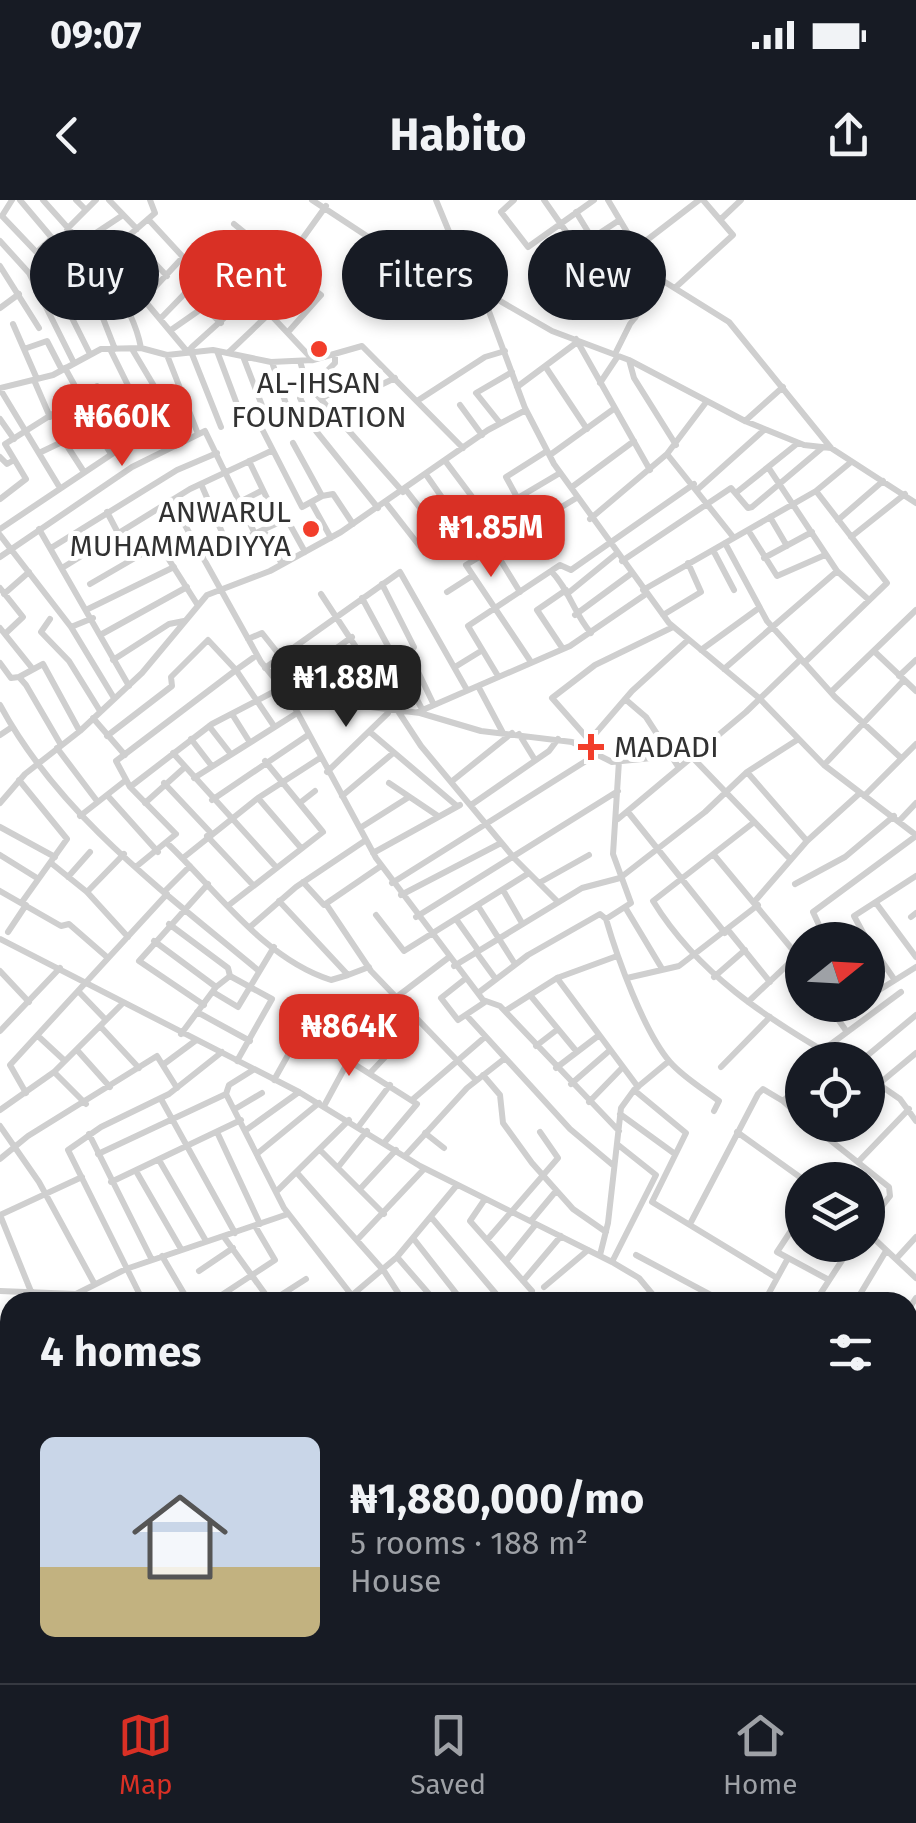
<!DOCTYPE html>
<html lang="en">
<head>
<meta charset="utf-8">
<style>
  body { margin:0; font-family:"Fira Sans",sans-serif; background:#242831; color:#f1f3f6; height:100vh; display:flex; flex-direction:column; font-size:38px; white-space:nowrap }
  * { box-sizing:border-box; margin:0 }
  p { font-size:32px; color:#9ea1a6 }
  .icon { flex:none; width:55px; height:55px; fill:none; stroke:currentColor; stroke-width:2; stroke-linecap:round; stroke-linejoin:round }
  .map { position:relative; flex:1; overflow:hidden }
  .side { position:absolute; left:0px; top:1092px; width:918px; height:392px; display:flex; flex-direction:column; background:#171b24; border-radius:30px 30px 0 0; box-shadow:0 5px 15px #0003 }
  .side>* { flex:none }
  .banner { position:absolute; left:30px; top:30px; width:858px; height:90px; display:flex; gap:20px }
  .needle { width:65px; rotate:72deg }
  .buttons { position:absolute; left:785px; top:722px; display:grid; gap:20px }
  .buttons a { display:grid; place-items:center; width:100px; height:100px; border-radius:50%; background:#171b24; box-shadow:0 5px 15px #0003; font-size:50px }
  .price { position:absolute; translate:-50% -85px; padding:0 22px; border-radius:20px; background:#d93025; color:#fff; font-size:32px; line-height:65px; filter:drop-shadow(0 2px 5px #0008) }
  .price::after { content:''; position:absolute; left:50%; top:60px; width:30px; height:22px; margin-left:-15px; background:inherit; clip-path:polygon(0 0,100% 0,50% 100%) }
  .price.current { background:#222; color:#fff }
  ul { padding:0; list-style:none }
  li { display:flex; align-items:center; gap:30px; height:250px; padding:0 40px }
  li+li { border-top:2px solid #363941 }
  li span { display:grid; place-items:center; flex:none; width:280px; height:200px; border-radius:15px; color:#555 }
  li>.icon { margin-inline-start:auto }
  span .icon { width:120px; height:120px; fill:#fffc; stroke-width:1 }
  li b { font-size:42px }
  h2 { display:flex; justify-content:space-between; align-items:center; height:120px; padding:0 40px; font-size:42px }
  .chip { padding:0 35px; border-radius:45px; background:#171b24; box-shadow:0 5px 15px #0003; font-size:35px; line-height:90px }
  .chip.current { background:#d93025; color:#fff }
  .status { display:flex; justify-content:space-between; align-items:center; height:70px; padding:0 50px; background:#171b24; direction:ltr }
  .status svg { height:28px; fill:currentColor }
  header { display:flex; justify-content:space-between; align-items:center; height:130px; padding:0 40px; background:#171b24; font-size:45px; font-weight:700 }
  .dock { display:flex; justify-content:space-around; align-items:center; height:140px; border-top:2px solid #363941; background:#171b24; font-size:28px; color:#9ea1a6 }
  .dock a { display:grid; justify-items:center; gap:5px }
  .dock .current { color:#d93025 }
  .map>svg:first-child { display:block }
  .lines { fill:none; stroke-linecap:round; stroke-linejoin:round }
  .street { stroke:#cfcfcf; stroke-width:6 }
  .primary { stroke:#aaa; stroke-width:10 }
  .poi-dot { fill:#f23e2b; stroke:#fff; stroke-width:4 }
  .labels { text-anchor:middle; stroke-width:10; stroke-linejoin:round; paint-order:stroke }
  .poi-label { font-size:30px; fill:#323232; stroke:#fff }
</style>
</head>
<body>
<div class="status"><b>09:07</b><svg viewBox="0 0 49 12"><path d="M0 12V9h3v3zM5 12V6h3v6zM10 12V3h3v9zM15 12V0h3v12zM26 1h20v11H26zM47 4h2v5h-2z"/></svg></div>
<header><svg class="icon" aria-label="back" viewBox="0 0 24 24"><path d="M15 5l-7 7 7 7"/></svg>Habito<svg class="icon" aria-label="share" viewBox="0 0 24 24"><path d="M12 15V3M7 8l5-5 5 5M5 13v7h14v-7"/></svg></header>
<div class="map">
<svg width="916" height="1483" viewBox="0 0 916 1483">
  <rect width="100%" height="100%" fill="#fff"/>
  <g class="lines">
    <path class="street" d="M20 0 52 38 37 52
      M43 0C79 41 131 93 141 148
      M76 0 86 10
      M109 0 137 29
      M312 0 382 46 481 90 552 131 629 160 745 221 804 245 831 248
      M436 0 457 51 489 76 481 90 525 208 554 264 669 423 759 498 824 565 916 635
      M514 0 501 12 528 47 594 0
      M544 0 595 73 635 118
      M608 0 652 74 729 122 831 248 916 303
      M576 12 592 38
      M2 16 42 58 90 154
      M2 16 12 0
      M721 19 741 0
      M234 24 321 95 289 131
      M67 29 96 0
      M0 41 29 73 74 163
      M577 48 618 21
      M634 50 699 0
      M109 53 149 96
      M145 53 167 76
      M95 65 155 13 150 0
      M0 66 39 128
      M46 66 123 15
      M429 68 454 43
      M77 70 97 103 115 149
      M55 83 93 62
      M676 87 733 35 703 0
      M189 93 221 123
      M252 95 313 160
      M144 100 185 149
      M0 108 19 94
      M206 109 247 63
      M131 113 183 57 148 19
      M161 118 230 47 267 80
      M13 124 37 179
      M171 130 204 107
      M576 139 650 270
      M192 147 285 63 326 6
      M24 149 47 141 62 170
      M110 149 151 232
      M132 149 163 201 175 244
      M190 149 221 227
      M217 151 241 215
      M228 153 272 111
      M335 154V163L300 198 316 231 378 308
      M615 154 630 124 663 82
      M167 155 198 234
      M244 159 268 221
      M629 160 634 178 676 245
      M300 161 308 189
      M272 162 289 213 260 225 302 307 322 296
      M545 166 587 229
      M65 168 81 197
      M34 180 50 217
      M600 183 618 156
      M310 187 403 292
      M517 187 576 143
      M0 188 53 175 101 149 141 148 167 155 213 150 271 162 313 160 362 146 463 248
      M0 189 60 288
      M321 199 348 183 360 195 395 178
      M417 201 485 157 505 151
      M460 205 482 235
      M86 214 111 254
      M0 219 14 239
      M745 221 783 187
      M500 223 476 193 512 172
      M101 238 126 225
      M293 243 322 296 333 294 353 324
      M39 253 64 241 84 272
      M667 254 734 338
      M550 255 615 208
      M0 257 7 264 14 260
      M249 261 277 319 289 323 305 352
      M446 262 488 318
      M768 267 837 371 869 400
      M427 276 464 329
      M201 284 228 346 282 321
      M572 287 634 241
      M698 289 764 230
      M406 290 445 340
      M737 292 798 243
      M0 299 26 279 5 244 97 186 119 211 133 240
      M518 299 506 277 547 251
      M171 300 261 462 288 495 376 658 483 800 500 806 619 931
      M311 302 331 338
      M386 303 425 353 560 273
      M107 312 118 333
      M214 315 263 290
      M770 317 787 346
      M590 319 667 254 707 201
      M838 320 883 281
      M0 329 127 244 169 224
      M39 329 129 486
      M748 330 777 376 825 355
      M264 331 282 364
      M460 332 475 358
      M0 335 71 427 114 498
      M851 337 905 294
      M725 343 767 421 835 497 901 558
      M51 348 177 270 217 253
      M493 348 520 392
      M713 350 734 390
      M0 357 132 267 205 231 256 336
      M764 358 812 332
      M622 361 731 288 748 308 752 307 822 248
      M62 368 190 289 271 251
      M551 371C569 389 574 414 591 433
      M90 384 159 344 197 404
      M382 384 414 447 409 453 433 503
      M0 388 23 417 7 432
      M643 390 816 291 851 262
      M447 392 472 376
      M4 394 29 372
      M321 394 421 546 515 659 558 702
      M567 394 616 354
      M362 398 422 509
      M88 409 174 367
      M575 415 632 373
      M663 415 701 392 688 363
      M50 419 41 432 69 461 100 511
      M71 427 93 418
      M0 428 32 468
      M102 434 187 387
      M248 439 262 433 281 457
      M563 449 537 410 566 390
      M701 450 759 408
      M876 453 916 491
      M113 460 169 424 184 421
      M531 462 466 365 578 297
      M0 463 11 478 19 477 26 485 61 545
      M804 463 887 383 816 291
      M455 467 481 451
      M265 468 400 372 467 490
      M724 469 836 372
      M498 476 468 426 560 365 571 370 694 284
      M899 476 916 460
      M19 477 43 464 79 530
      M478 486 503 533
      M831 492 916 410
      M625 499 646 517 679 568
      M292 504 330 502 420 513 481 531 572 542 612 562 672 556
      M0 505C59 615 164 692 259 771
      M418 512 570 446 646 394
      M232 514 249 541
      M93 518 125 555
      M209 526 230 553
      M370 532 457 606
      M519 534 535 560
      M0 535 12 527
      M107 536 172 486 171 477 208 440 236 470 257 455
      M191 539 211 565
      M589 540 552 498 595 465 673 427
      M589 541 632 491 688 440
      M57 548 97 601
      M173 553 276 667
      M692 557 790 659
      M824 565 904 480
      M327 572 388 513
      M747 572 807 641
      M194 578 297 513
      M19 580 67 639 22 702
      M451 582 512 533
      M164 583 211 633
      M389 583 438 616
      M130 587 212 524 281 488 352 437
      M107 595 158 652
      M342 596 392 554
      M864 596 916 544
      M258 598 301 648
      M212 600 308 535
      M301 602 315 591
      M0 603 25 574 80 531 142 473 207 395 270 371 341 332 488 230 526 210
      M145 603 184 568
      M471 605 549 551 558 539
      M628 612 725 733
      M80 616 126 580
      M618 619 746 512 801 459
      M900 620 916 603
      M753 623 653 701C698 774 766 818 839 860
      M0 627 55 657
      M360 628 409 597
      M207 636 253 685
      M168 644C217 691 264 759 331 780L348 775
      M373 653 460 605
      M0 655 37 678
      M714 655 797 755
      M183 658 258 598 320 558
      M51 663 87 692 128 737
      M137 666 176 634 130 587 116 561 236 470 274 526
      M68 677 90 652
      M303 682 324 705 381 666
      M392 683 597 554
      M539 683 589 655
      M795 684 845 657 894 616
      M503 690 522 723
      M0 691 61 726 69 724 108 758
      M87 692 124 654
      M164 692 190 666
      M401 695 501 643
      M279 701 348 775 369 767
      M755 701 807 641 860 593
      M876 703 916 757
      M326 704 371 771 476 880
      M229 705 323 632 265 561
      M478 706 515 764
      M625 707 661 767
      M376 715 404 751 529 673
      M416 717 618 591
      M911 717 916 713
      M456 719 478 750
      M606 719C617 757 644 832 670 862 683 877 703 889 719 901L714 911
      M169 724 228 768 230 776 272 799 237 861
      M250 727 296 687 366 640
      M728 730 770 782
      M8 732 26 705
      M0 739 299 892 420 966 612 1062 639 1078 659 1102
      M826 740 813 712 916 636
      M867 740 854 716 916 676
      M154 741 216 787
      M868 741 894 779
      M476 752 495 778
      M789 764 802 777
      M454 766 582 688 620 678 705 612 747 572 797 540
      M0 771 29 802
      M714 777 745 750
      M557 778 638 887
      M627 778 679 766 758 705
      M465 779 441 798 458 820 485 802
      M213 792 238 807 274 747
      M80 793 106 820
      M478 793 528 755 600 714 606 719 631 703 613 654 619 561
      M530 795 577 852
      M398 796 448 758
      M868 797 916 767
      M748 802 802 751
      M204 805 139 761 208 684
      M828 805 847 832
      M505 811 557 778 617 756
      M197 812 250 841
      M467 816 570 929 614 966
      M837 816 854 805
      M288 822 417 904 384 943
      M100 826 139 868
      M0 831 60 768
      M181 834 216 787 230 776
      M38 836 65 861
      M326 845 351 800 378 824
      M536 846 558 829
      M77 850 110 887
      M823 850 901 792
      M862 860 916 815
      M164 864 195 841
      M721 867 770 817
      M556 868 598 836
      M54 872 86 904
      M371 872 389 853
      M483 875 500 895 503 923 532 963 573 1009 606 1032
      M868 877 900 899 916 921
      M274 880 302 830
      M880 883 916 853
      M571 884 609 851
      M634 890 686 933 652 1002 777 1078
      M26 893 10 865 167 694
      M226 894 284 1008 357 1102
      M161 899 235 1033
      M412 900 485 837
      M783 901 802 918
      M589 902 622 868
      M324 906 356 847 403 799
      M235 909 262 893
      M0 910 54 872 122 804
      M620 914 675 954
      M811 925 889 987 890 996 868 1024
      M0 926 39 982 94 1083
      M359 926 390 885
      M246 930 299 892
      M217 932 260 1024
      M737 932 804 980
      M425 933 444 948
      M89 934 152 1060
      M320 950 384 1014
      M258 953 319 903
      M98 954 226 894 229 885 253 870
      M405 956 467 888 504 859
      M0 959 28 936 157 856 177 888
      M159 960 206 1041
      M858 962 909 909
      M339 966 367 931
      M136 971 181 1049
      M298 974 384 1071 404 1102
      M111 982 241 920
      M360 989 396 950
      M276 992 349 920
      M485 999 470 1021 532 1091
      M802 1014 777 1052 829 1080
      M0 1015 82 977
      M0 1015 32 1094
      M431 1017 503 1102
      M531 1021 556 991
      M690 1024 758 894 763 889 783 901 802 884
      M868 1033 916 1078
      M224 1037 271 1102
      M413 1038 463 1102
      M357 1040 424 969
      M487 1040 558 958 540 932
      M600 1055 608 1023 621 908 634 890 669 861
      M636 1055 724 1102
      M162 1056 189 1102
      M397 1057 436 1102
      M896 1059 916 1037
      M506 1061 536 1024
      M612 1062 656 975 617 944
      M199 1071 233 1048
      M523 1081 561 1036
      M544 1087 588 1050
      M0 1091 76 1094 126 1069 288 1014
      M139 1093 68 950 101 927 169 894 222 852
      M859 1096 886 1051
      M211 1102 275 1060 255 1026
      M270 1102 306 1079
      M344 1102 397 1057 457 985
      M445 1102 461 1098
      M565 1102 576 1095
      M764 1102 787 1060
      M815 1102 852 1045
      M908 1110 916 1098
      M908 1198 916 1187
      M908 1298 916 1307
      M0 1299 10 1308
      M0 1316 9 1307
      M0 1402 10 1416
      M908 1412 916 1427
      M41 1475 43 1483
      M304 1475 308 1483
      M341 1475 344 1483
      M372 1475 374 1483
      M470 1475 474 1483
      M503 1475 507 1483
      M657 1475 659 1483
      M828 1475 844 1483
      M908 1475 916 1469
      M108 1483 141 1475
      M394 1483 405 1476
      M447 1483 461 1475
      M615 1483 618 1475
      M756 1483 766 1475
      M804 1483 814 1475
      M896 1483 907 1475"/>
    <path class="primary" d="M908 1235 916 1234
      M908 1246H916
      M0 1247H10
      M0 1256H10"/>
  </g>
  <g class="poi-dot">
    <circle cx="319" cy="149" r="10"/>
    <circle cx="311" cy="329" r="10"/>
    <path d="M586 532h10v10h10v10h-10v10h-10v-10h-10v-10h10z"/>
  </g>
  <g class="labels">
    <g class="poi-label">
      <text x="319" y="193">AL-IHSAN<tspan x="319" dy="34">FOUNDATION</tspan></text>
      <text x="291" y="322" text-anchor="end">ANWARUL<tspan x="291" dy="34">MUHAMMADIYYA</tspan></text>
      <text x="614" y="557" text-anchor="start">MADADI</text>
    </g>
  </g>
</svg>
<div class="buttons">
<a><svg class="needle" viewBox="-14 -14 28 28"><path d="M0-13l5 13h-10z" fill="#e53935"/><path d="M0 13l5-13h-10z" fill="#9ea1a6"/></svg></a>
<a><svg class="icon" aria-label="locate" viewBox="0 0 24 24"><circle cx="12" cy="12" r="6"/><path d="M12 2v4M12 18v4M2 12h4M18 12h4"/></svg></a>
<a><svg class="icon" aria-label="layers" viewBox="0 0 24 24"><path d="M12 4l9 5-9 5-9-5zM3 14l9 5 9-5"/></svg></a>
</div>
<b class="price" style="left:122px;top:269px">₦660K</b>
<b class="price" style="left:491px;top:380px">₦1.85M</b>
<b class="price current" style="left:346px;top:530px">₦1.88M</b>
<b class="price" style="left:349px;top:879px">₦864K</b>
<div class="banner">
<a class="chip">Buy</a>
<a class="chip current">Rent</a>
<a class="chip">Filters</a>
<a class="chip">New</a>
</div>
<section class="side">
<h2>4 homes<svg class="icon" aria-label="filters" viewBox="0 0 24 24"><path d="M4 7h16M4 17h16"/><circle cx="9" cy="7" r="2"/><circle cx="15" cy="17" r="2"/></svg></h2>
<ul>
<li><span style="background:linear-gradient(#c9d6e8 65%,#c2b280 0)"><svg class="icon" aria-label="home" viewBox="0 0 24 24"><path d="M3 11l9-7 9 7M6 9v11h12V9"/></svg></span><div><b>₦1,880,000/mo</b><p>5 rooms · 188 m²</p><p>House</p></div></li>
</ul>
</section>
</div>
<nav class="dock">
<a class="current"><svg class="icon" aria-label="map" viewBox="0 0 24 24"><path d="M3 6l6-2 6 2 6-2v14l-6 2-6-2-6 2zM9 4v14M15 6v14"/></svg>Map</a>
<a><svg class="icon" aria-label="saved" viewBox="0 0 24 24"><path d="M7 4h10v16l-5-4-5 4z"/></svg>Saved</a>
<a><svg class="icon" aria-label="home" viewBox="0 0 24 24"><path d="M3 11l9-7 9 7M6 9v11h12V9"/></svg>Home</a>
</nav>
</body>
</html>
